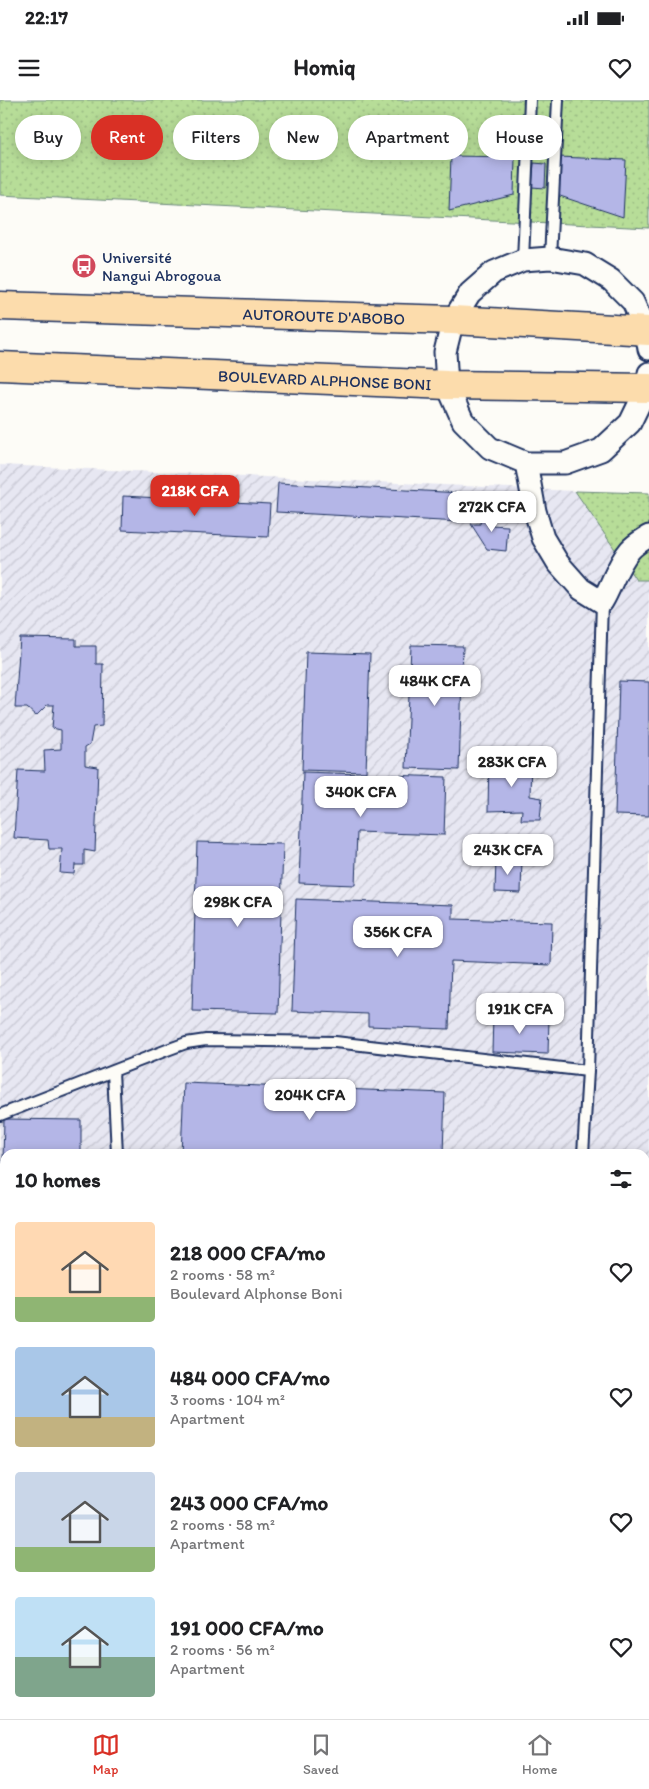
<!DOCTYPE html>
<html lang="en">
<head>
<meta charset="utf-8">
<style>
  body { margin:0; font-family:Itim,sans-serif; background:#f2f2f2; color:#202124; height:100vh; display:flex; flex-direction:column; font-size:19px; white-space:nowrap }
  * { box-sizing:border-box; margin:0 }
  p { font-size:16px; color:#757577 }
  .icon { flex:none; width:28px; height:28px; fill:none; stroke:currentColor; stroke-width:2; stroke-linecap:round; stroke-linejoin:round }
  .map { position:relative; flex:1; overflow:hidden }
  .side { position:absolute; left:0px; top:1049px; width:650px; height:571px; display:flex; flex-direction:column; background:#fff; border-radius:15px 15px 0 0; box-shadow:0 2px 12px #0003 }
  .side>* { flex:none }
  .banner { position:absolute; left:15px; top:15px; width:620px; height:45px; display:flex; gap:10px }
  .price { position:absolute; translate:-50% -42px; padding:0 11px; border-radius:10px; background:#fff; color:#222; font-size:16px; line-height:32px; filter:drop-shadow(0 1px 2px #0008) }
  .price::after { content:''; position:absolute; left:50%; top:30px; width:15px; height:11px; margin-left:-8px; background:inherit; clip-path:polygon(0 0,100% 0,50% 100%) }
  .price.current { background:#d93025; color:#fff }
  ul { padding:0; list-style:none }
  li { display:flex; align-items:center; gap:15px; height:125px; padding:0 15px }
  li span { display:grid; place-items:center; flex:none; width:140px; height:100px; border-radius:5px; color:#555 }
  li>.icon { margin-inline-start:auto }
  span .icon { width:60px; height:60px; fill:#fffc; stroke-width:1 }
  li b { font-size:21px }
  h2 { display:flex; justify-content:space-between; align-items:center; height:60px; padding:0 15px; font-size:21px }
  .pill { padding:0 18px; border-radius:22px; background:#fff; box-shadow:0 2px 12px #0003; font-size:18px; line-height:45px }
  .pill.current { background:#d93025; color:#fff }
  .status { display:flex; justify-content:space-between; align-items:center; height:35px; padding:0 25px; background:#fff; direction:ltr }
  .status svg { height:14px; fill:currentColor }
  header { display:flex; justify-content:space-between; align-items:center; height:65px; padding:0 15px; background:#fff; font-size:22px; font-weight:700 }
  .dock { display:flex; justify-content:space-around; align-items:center; height:70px; border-top:1px solid #e0e0e0; background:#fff; font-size:14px; color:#757577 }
  .dock a { display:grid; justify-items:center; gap:2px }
  .dock .current { color:#d93025 }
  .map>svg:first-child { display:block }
  .industrial { fill:url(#industrial-furrows) }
  .grass { fill:url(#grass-dots); stroke:#69867b }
  .park { fill:url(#park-tufts); stroke:#69867b }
  .building { fill:#b4b6e7; stroke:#1b2f5e }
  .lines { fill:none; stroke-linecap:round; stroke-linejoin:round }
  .lane-casing { stroke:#1b2f5e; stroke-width:14 }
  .street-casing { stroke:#1b2f5e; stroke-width:25 }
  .primary-casing { stroke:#1b2f5e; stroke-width:31 }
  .lane { stroke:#fdfcf7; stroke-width:10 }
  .street { stroke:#fdfcf7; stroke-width:21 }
  .primary { stroke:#fcdcac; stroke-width:28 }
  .rail { stroke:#1b2f5e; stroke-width:4 }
  .labels { text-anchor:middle; stroke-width:4; stroke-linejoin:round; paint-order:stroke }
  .poi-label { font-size:16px; fill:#1b2f5e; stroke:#fdfcf7; text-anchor:start }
  .street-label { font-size:16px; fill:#1b2f5e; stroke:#fdfcf7 }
</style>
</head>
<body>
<div class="status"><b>22:17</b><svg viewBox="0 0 49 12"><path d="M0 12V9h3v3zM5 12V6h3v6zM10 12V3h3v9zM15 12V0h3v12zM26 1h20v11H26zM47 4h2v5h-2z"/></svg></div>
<header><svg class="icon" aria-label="menu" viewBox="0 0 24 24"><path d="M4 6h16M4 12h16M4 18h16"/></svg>Homiq<svg class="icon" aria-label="heart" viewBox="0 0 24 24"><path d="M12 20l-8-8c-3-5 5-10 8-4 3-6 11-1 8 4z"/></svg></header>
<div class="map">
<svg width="649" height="1619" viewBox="0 0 649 1619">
  <defs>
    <pattern id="industrial-furrows" width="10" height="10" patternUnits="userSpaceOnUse" patternTransform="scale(1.25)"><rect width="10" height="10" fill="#e7e7f2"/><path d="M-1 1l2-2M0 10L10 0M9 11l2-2" fill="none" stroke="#c6c6d2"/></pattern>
    <pattern id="grass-dots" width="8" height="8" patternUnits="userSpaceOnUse" patternTransform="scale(1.25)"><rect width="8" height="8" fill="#b7dd98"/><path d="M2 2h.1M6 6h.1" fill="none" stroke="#9dbe85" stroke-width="1.8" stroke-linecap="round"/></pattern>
    <pattern id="park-tufts" width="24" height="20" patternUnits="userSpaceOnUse" patternTransform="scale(1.25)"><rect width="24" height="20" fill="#b7dd98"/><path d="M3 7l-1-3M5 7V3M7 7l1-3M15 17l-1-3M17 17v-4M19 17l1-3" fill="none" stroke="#9dbe85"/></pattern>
  </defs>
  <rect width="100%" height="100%" fill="#fdfcf7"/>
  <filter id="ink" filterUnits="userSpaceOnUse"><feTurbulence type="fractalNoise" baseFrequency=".02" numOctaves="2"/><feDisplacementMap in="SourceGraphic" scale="10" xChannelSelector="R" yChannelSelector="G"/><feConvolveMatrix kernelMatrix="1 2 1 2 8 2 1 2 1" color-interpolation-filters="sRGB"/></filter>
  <g filter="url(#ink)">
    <path class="industrial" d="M0 365 575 391 636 480H649V1619H601L594 1615H645V1054H5V1215L0 1209Z"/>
    <path class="grass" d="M0 0H649V128L0 95Z
      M575 391 649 393V480H636Z"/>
    <path class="park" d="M0 1491 5 1494V1615H240L248 1619H0Z"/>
    <path class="building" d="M451 56 515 57 514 95 449 111Z
      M559 57 626 60 623 117 557 95Z
      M534 63 546 64 545 88 532 87Z
      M278 383 461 393 460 422 276 412Z
      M123 396 270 404 268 437 122 430Z
      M481 412H491L490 425 508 426 506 451 487 449 471 424H480Z
      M20 538 76 539V546H96V564H103L102 626 93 627 90 644 85 647V665L98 667 95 752 84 750V765H75L74 774 60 773 62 749H49L48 740 14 738 18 670 45 671 44 650 61 649V630L52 628 54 605H47L36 616 27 608H15Z
      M411 545 463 546 459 670 406 668Z
      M306 552 370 554 366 672 302 670Z
      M619 581 649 582V716L615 715Z
      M489 657 531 660 530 696 542 698 540 720H521L522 710 488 711Z
      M303 672 446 677 444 735 357 732 355 785 299 783Z
      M197 742 283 744 278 913 192 911Z
      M496 758 522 759 521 793 495 792Z
      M296 799 453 805V819L552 822 551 865 451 861 449 929 368 926V914L292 911Z
      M493 916 549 918 548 954 492 952Z
      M184 983 445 993 443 1054H181Z
      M4 1019 81 1020V1054H5V1145H1Z
      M649 1089V1337H645V1203Z
      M645 1400H649V1545H645Z"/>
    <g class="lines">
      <defs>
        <path id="lane" d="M550 158 558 0
          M523 160 530 0
          M113 971 117 1054
          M0 1015 167 950 186 943 206 940 335 942 588 971
          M583 1054 588 971 602 502
          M645 1563 649 1564"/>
        <path id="street" d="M649 249 646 231 633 202 611 180 585 164 550 158 523 160 494 172 470 193 453 220 445 252 447 285 463 321 490 348 526 363H565L601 350 630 323 647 288 649 273
          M526 363 535 411 543 438 558 463 581 489 602 502C612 485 617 465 630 450 635 444 643 440 649 436"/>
        <g id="primary">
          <path id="s1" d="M0 206 453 220 649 231"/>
          <path id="s2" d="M0 266 447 285 649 288"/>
        </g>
      </defs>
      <use href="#lane" class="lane-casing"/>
      <use href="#street" class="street-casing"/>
      <use href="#primary" class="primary-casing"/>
      <use href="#lane" class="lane"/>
      <use href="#street" class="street"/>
      <use href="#primary" class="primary"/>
      <path class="rail" d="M0 1455 5 1458
        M0 1473 5 1476
        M274 1615 282 1619
        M308 1615 316 1619"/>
    </g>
  </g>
  <defs>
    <symbol id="bus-disc" viewBox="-11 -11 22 22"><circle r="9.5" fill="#d1495b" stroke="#fdfcf7"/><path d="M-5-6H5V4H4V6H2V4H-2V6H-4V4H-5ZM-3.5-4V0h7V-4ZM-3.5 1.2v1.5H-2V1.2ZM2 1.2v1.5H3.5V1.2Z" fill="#fff"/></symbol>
  </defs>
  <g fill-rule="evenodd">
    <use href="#bus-disc" x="70" y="152" width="28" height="28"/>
  </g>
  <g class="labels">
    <g class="poi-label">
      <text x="102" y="163">Université<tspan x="102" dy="18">Nangui Abrogoua</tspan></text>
    </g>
    <g class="street-label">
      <text dy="6" stroke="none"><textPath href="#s1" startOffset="324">AUTOROUTE D'ABOBO</textPath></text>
      <text dy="6" stroke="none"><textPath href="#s2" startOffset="325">BOULEVARD ALPHONSE BONI</textPath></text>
    </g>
  </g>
</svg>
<b class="price current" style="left:195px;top:417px">218K CFA</b>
<b class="price" style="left:492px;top:433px">272K CFA</b>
<b class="price" style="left:435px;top:607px">484K CFA</b>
<b class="price" style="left:512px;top:688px">283K CFA</b>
<b class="price" style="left:361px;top:718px">340K CFA</b>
<b class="price" style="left:508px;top:776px">243K CFA</b>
<b class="price" style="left:238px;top:828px">298K CFA</b>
<b class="price" style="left:398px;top:858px">356K CFA</b>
<b class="price" style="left:520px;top:935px">191K CFA</b>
<b class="price" style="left:310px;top:1021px">204K CFA</b>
<div class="banner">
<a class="pill">Buy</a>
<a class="pill current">Rent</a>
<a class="pill">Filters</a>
<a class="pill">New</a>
<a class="pill">Apartment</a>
<a class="pill">House</a>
</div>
<section class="side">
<h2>10 homes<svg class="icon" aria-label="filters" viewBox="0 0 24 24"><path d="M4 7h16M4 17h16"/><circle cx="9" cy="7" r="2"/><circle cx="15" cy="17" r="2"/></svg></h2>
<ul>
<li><span style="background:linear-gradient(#ffd9b3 75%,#8fb573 0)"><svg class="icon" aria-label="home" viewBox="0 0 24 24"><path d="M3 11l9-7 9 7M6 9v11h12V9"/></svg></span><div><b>218 000 CFA/mo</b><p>2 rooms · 58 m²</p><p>Boulevard Alphonse Boni</p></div><svg class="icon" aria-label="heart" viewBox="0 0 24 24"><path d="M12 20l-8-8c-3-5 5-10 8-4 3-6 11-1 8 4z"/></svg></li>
<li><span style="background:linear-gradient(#a9c7e8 70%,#c2b280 0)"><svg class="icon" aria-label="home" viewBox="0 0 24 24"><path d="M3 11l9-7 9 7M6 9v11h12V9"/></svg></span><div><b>484 000 CFA/mo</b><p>3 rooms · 104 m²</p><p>Apartment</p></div><svg class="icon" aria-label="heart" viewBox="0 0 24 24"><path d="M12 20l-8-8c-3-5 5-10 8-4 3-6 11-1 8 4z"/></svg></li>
<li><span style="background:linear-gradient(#c9d6e8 75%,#8fb573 0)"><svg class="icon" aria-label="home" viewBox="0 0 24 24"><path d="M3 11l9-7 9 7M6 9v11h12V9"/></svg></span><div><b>243 000 CFA/mo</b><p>2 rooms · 58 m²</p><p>Apartment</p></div><svg class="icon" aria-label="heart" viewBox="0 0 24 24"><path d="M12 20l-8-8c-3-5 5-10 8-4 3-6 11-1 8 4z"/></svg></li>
<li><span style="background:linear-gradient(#bfe0f5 60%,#7fa58c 0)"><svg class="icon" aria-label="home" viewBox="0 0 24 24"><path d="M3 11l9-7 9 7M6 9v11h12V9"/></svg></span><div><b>191 000 CFA/mo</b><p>2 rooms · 56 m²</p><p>Apartment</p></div><svg class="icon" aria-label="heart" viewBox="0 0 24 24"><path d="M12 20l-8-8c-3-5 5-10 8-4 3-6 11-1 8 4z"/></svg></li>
</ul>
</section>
</div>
<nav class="dock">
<a class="current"><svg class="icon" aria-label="map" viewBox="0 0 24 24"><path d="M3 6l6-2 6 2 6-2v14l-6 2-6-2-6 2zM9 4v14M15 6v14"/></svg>Map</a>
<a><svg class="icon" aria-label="saved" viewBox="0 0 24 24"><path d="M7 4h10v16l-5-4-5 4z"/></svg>Saved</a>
<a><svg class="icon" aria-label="home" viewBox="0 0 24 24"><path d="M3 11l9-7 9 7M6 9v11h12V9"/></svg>Home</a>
</nav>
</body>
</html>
